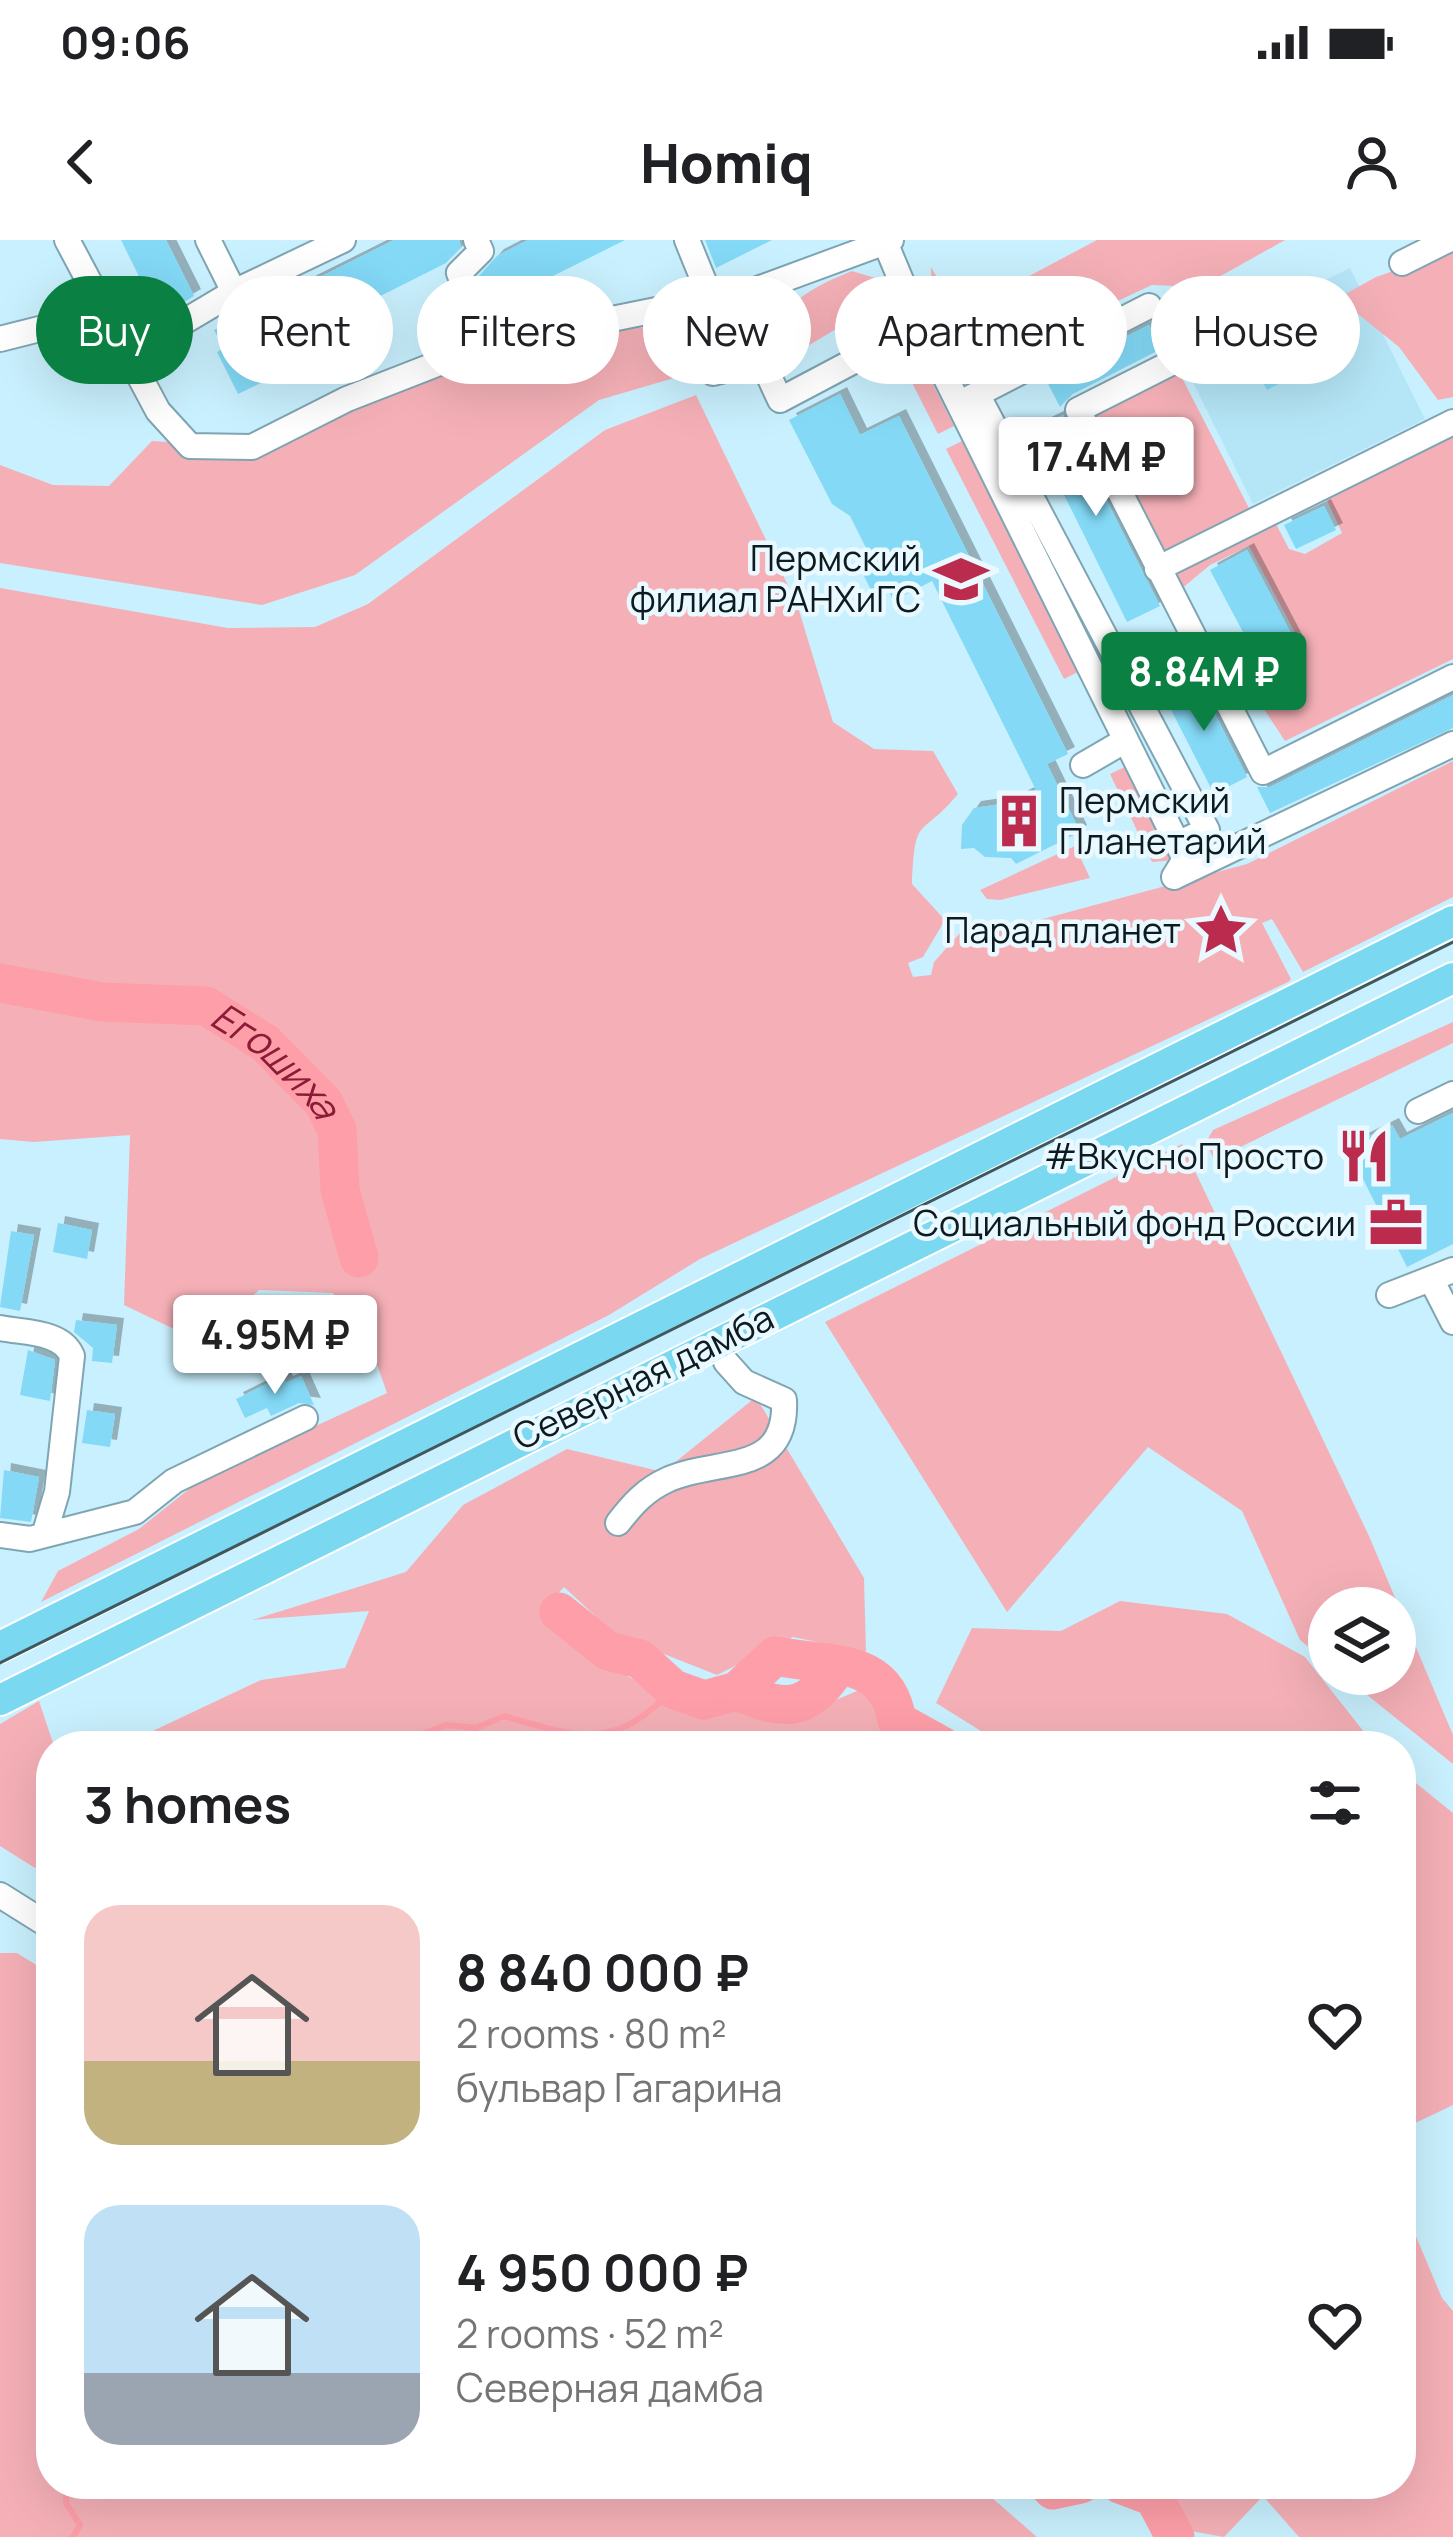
<!DOCTYPE html>
<html lang="en">
<head>
<meta charset="utf-8">
<style>
  body { margin:0; font-family:Manrope,sans-serif; background:#f2f2f2; color:#202124; height:100vh; display:flex; flex-direction:column; font-size:45px; white-space:nowrap }
  * { box-sizing:border-box; margin:0 }
  p { font-size:39px; color:#757577 }
  .icon { flex:none; width:66px; height:66px; fill:none; stroke:currentColor; stroke-width:2; stroke-linecap:round; stroke-linejoin:round }
  .map { position:relative; flex:1; overflow:hidden }
  .sheet { position:absolute; left:36px; top:1491px; width:1380px; height:768px; display:flex; flex-direction:column; background:#fff; border-radius:48px; box-shadow:0 12px 48px #0002 }
  .sheet>* { flex:none }
  .guide { position:absolute; left:36px; top:36px; width:1383px; height:108px; display:flex; gap:24px }
  .controls { position:absolute; left:1308px; top:1347px; display:grid; gap:24px }
  .controls a { display:grid; place-items:center; width:108px; height:108px; border-radius:50%; background:#fff; box-shadow:0 12px 48px #0002; font-size:60px }
  .price { position:absolute; translate:-50% -102px; padding:0 27px; border-radius:12px; background:#fff; color:#222; font-size:39px; line-height:78px; filter:drop-shadow(0 3px 6px #0008) }
  .price::after { content:''; position:absolute; left:50%; top:72px; width:36px; height:27px; margin-left:-18px; background:inherit; clip-path:polygon(0 0,100% 0,50% 100%) }
  .price.active { background:#0b8043; color:#fff }
  ul { padding:0; list-style:none }
  li { display:flex; align-items:center; gap:36px; height:300px; padding:0 48px }
  li span { display:grid; place-items:center; flex:none; width:336px; height:240px; border-radius:36px; color:#555 }
  li>.icon { margin-inline-start:auto }
  span .icon { width:144px; height:144px; fill:#fffc; stroke-width:1 }
  li b { font-size:51px }
  h2 { display:flex; justify-content:space-between; align-items:center; height:144px; padding:0 48px; font-size:51px }
  .chip { padding:0 42px; border-radius:54px; background:#fff; box-shadow:0 12px 48px #0002; font-size:42px; line-height:108px }
  .chip.active { background:#0b8043; color:#fff }
  .status { display:flex; justify-content:space-between; align-items:center; height:84px; padding:0 60px; background:#fff; direction:ltr }
  .status svg { height:33px; fill:currentColor }
  header { display:flex; justify-content:space-between; align-items:center; height:156px; padding:0 48px; background:#fff; font-size:54px; font-weight:800 }
  .map>svg:first-child { display:block }
  .built { fill:#b5e6f7 }
  .green { fill:#f5b0b7 }
  .lines { fill:none; stroke-linecap:round; stroke-linejoin:round }
  .stream { stroke:#fe9ea8; stroke-width:6 }
  .river { stroke:#fe9ea8; stroke-width:39 }
  .building { fill:#83d9f6; filter:url(#shadow) }
  .minor-casing { stroke:#7fa5b2; stroke-width:28 }
  .major-casing { stroke:#fff; stroke-width:34 }
  .minor { stroke:#fff; stroke-width:24 }
  .major { stroke:#7ad9f1; stroke-width:30 }
  .tram { stroke:#41575e; stroke-width:3 }
  .labels { text-anchor:middle; stroke-width:9; stroke-linejoin:round; paint-order:stroke }
  .poi-label { font-size:36px; fill:#0c1b20; stroke:#e9f9ff; text-anchor:end }
  .street-label { font-size:36px; fill:#0c1b20; stroke:#e9f9ff }
  .water-label { font-size:39px; font-style:italic; fill:#8b1c37; stroke:#e9f9ff }
</style>
</head>
<body>
<div class="status"><b>09:06</b><svg viewBox="0 0 49 12"><path d="M0 12V9h3v3zM5 12V6h3v6zM10 12V3h3v9zM15 12V0h3v12zM26 1h20v11H26zM47 4h2v5h-2z"/></svg></div>
<header><svg class="icon" aria-label="back" viewBox="0 0 24 24"><path d="M15 5l-7 7 7 7"/></svg>Homiq<svg class="icon" aria-label="person" viewBox="0 0 24 24"><circle cx="12" cy="8" r="4"/><path d="M4 21q1-7 8-7t8 7"/></svg></header>
<div class="map">
<svg width="1453" height="2297" viewBox="0 0 1453 2297">
  <defs>
    <filter id="shadow"><feDropShadow dx="7" dy="-7" stdDeviation="0" flood-color="#0004"/></filter>
  </defs>
  <rect width="100%" height="100%" fill="#c9f0fe"/>
  <path class="built" d="M1350 28 1425 179 1253 264 1178 112Z"/>
  <path class="green" d="M1097 0H1285L1201 47 1152 45 1021 106 971 142 952 97 932 70 931 27 945 51 988 58Z
    M1453 10V157L1438 160 1399 107 1338 58 1376 37Z
    M852 31 875 38 885 60 779 123 768 109C775 66 814 46 852 31Z
    M694 82 715 126 599 160 355 335 262 365 0 323V225L53 245 109 246 152 201 252 207 488 104Z
    M915 109 954 186 938 194 899 117Z
    M1179 132 1251 272 1166 312 1104 202 1095 172Z
    M696 155 797 364 833 482 874 509 933 511 958 554C920 600 915 572 912 644L945 680 923 717 908 723 913 737 931 735 934 722 960 693 1002 690 1247 624 1453 521V657L1303 732 1272 679 1262 683 1291 739 1288 742 700 1019 609 1075 41 1362 58 1331 139 1289 203 1238 387 1153 374 1116 333 1053 259 1050 203 1103 124 1065 130 895 34 902 0 899V348L228 388 315 387 368 364 605 190Z
    M1453 196V419L1285 501 1244 439 1298 410 1300 402 1249 306 1210 325 1180 350 1168 328 1275 282 1289 309 1305 314 1342 293 1325 256Z
    M962 201 1080 431 1064 439 946 209Z
    M1129 525 1175 620 1152 622 1110 534Z
    M1075 606 1090 638 1000 660 987 659 980 650Z
    M1453 782V803L1214 920 1206 902 1213 890Z
    M1182 904 1369 1296 1453 1495V1524L1341 1434H1395V1368H1329V1424L1300 1400 1242 1271 1148 1207 1007 1372 825 1082Z
    M756 1157 864 1338 866 1412 793 1397 717 1435 616 1395 564 1347 541 1372 586 1413 670 1460 706 1470 749 1466 777 1475 812 1470 864 1448 891 1499 910 1506H121L261 1440 345 1428 369 1371 252 1380 406 1332 463 1265 567 1209 663 1232Z
    M1120 1361 1227 1374 1305 1417 1375 1506H1005L936 1463 972 1388 1061 1391Z
    M39 1461 54 1506 51 1638 0 1606V1484Z
    M1401 1531 1453 1573V1865L1407 1887 1401 1882Z
    M0 1713H17L51 1734V2244H976L1037 2297H0Z
    M1401 1961 1442 2058 1453 2071V2297H1299L1263 2256 1224 2297 1185 2290 1168 2244H1401Z"/>
  <g class="lines">
    <path class="stream" d="M392 1506 446 1485 476 1488 504 1476C579 1498 615 1511 673 1449
      M67 2244 66 2263 80 2285 73 2297"/>
    <g class="river">
      <path id="s1" d="M0 743 102 762 206 766 265 803 324 863 337 890 340 950 359 1018"/>
      <path d="M559 1372 608 1411 640 1419 673 1449 704 1460 737 1451 775 1416C831 1427 887 1416 897 1481L942 1506"/>
      <path d="M737 1451C784 1471 806 1473 836 1429"/>
      <path d="M1047 2244 1053 2250 1081 2244"/>
      <path d="M1120 2244 1154 2257 1175 2297"/>
    </g>
  </g>
  <path class="building" d="M121 0H166L194 56 159 77Z
    M394 0H459L461 7 446 23 289 102 300 124 238 154 217 112 224 108 214 90Z
    M528 0H625L491 67 478 37 497 16Z
    M705 0H772L716 28Z
    M1328 65 1349 108 1267 150 1245 107Z
    M1149 85 1161 109 1071 155 1060 167 1045 138Z
    M840 154 860 195 899 176 1068 514 1047 524 1080 592 1016 624 1011 618 985 617 974 608 961 609 962 585 974 568 1009 563 1036 550 932 341 893 361 888 348 873 354 855 318 868 312 850 276 832 264 789 180Z
    M1063 175 1160 366 1127 382 1032 190Z
    M1324 266 1336 290 1296 309 1284 285Z
    M1247 310 1297 405 1260 424 1210 330Z
    M1195 435 1247 537 1214 554 1162 452Z
    M1453 455V488L1270 573 1257 547H1270Z
    M1453 873V1004L1407 1027 1347 907 1392 885 1400 899Z
    M58 983 92 990 87 1019 53 1012Z
    M11 991 34 995 20 1071 0 1067Z
    M76 1080 117 1085 112 1123 92 1121 93 1108 74 1092Z
    M28 1110 55 1120 50 1161 20 1155Z
    M283 1136 286 1143 301 1136 314 1165 299 1163 271 1176 267 1168 245 1178 236 1159Z
    M87 1170 115 1174 110 1207 82 1203Z
    M4 1230 39 1237 31 1282 0 1278Z"/>
  <g class="lines">
    <defs>
      <path id="minor" d="M67 0 158 171 190 206 252 207 347 159 488 104 755 50 891 0
        M208 0 234 52
        M476 0 481 11 459 33 488 104
        M687 0 711 59
        M885 2 920 86 1185 619 1174 637
        M1402 23 1448 0
        M0 99 103 73
        M128 115 234 52 343 0
        M762 121 780 160 920 86
        M1169 124 1078 170 1263 532 1453 437
        M713 133 762 121 755 50
        M977 154 1207 590 1177 604
        M964 161 1149 66
        M1157 329 1453 182
        M1083 525 1126 500
        M1174 637 1453 504
        M1418 871 1453 854
        M1432 1041 1453 1082
        M1389 1055 1453 1030
        M0 1088C24 1093 62 1091 72 1116L57 1252 45 1292
        M618 1283C632 1265 645 1250 667 1240 717 1217 788 1237 784 1160L744 1142 726 1122
        M0 1295 30 1299 135 1272 174 1241 305 1178
        M0 1655 51 1687"/>
      <path id="major" d="M0 1407 1453 681
        M0 1460 1453 738"/>
    </defs>
    <use href="#minor" class="minor-casing"/>
    <use href="#major" class="major-casing"/>
    <use href="#minor" class="minor"/>
    <use href="#major" class="major"/>
    <path class="tram" d="M0 1423 1453 702"/>
  </g>
  <defs>
    <symbol id="university-bare" viewBox="-9 -9 18 18"><path d="M0-5L7-2L0 1L-7-2ZM-4 1L0 2.5L4 1V4Q0 6-4 4Z" fill="#bb2b4d" stroke="#e9f9ff" stroke-width="2.5" paint-order="stroke"/></symbol>
    <symbol id="building-bare" viewBox="-9 -9 18 18"><path d="M-4-6H4V6H1V3H-1V6H-4ZM-2.5-4.3h1.7v1.8h-1.7ZM.8-4.3h1.7v1.8H.8ZM-2.5-1h1.7V.8h-1.7ZM.8-1h1.7V.8H.8Z" fill="#bb2b4d" stroke="#e9f9ff" stroke-width="2.5" paint-order="stroke"/></symbol>
    <symbol id="sight-bare" viewBox="-9 -9 18 18"><path d="M0-6L1.8-2.2L6-1.7L2.9 1.2L3.7 5.4L0 3.3L-3.7 5.4L-2.9 1.2L-6-1.7L-1.8-2.2Z" fill="#bb2b4d" stroke="#e9f9ff" stroke-width="2.5" paint-order="stroke"/></symbol>
    <symbol id="restaurant-bare" viewBox="-9 -9 18 18"><path d="M-5-6h1v4h1v-4h1v4h1v-4h1v5L-1.5 .5V6h-2V.5L-5-1ZM5-6V6H3V1.5H1.5Q1.5-4 5-6Z" fill="#bb2b4d" stroke="#e9f9ff" stroke-width="2.5" paint-order="stroke"/></symbol>
    <symbol id="office-bare" viewBox="-9 -9 18 18"><path d="M-6-3h4V-5.5h4V-3h4V5H-6ZM-1-4.5V-3h2v-1.5ZM-6 0V1H6V0Z" fill="#bb2b4d" stroke="#e9f9ff" stroke-width="2.5" paint-order="stroke"/></symbol>
  </defs>
  <g fill-rule="evenodd">
    <use href="#university-bare" x="923" y="301" width="76" height="76"/>
    <use href="#building-bare" x="981" y="543" width="76" height="76"/>
    <use href="#sight-bare" x="1183" y="652" width="76" height="76"/>
    <use href="#restaurant-bare" x="1326" y="878" width="76" height="76"/>
    <use href="#office-bare" x="1358" y="945" width="76" height="76"/>
  </g>
  <g class="labels">
    <g class="poi-label">
      <text x="921" y="331">Пермский<tspan x="921" dy="41">филиал РАНХиГС</tspan></text>
      <text x="1059" y="573" text-anchor="start">Пермский<tspan x="1059" dy="41">Планетарий</tspan></text>
      <text x="1181" y="703">Парад планет</text>
      <text x="1324" y="929">#ВкусноПросто</text>
      <text x="1356" y="996">Социальный фонд России</text>
    </g>
    <g class="street-label">
      <text transform="translate(643 1137) rotate(-26)" y="13">Северная дамба</text>
    </g>
    <g class="water-label">
      <text dy="14" stroke="none"><textPath href="#s1" startOffset="297">Егошиха</textPath></text>
    </g>
  </g>
</svg>
<div class="controls">
<a><svg class="icon" aria-label="layers" viewBox="0 0 24 24"><path d="M12 4l9 5-9 5-9-5zM3 14l9 5 9-5"/></svg></a>
</div>
<b class="price" style="left:1096px;top:279px">17.4M ₽</b>
<b class="price active" style="left:1204px;top:494px">8.84M ₽</b>
<b class="price" style="left:275px;top:1157px">4.95M ₽</b>
<div class="guide">
<a class="chip active">Buy</a>
<a class="chip">Rent</a>
<a class="chip">Filters</a>
<a class="chip">New</a>
<a class="chip">Apartment</a>
<a class="chip">House</a>
</div>
<section class="sheet">
<h2>3 homes<svg class="icon" aria-label="filters" viewBox="0 0 24 24"><path d="M4 7h16M4 17h16"/><circle cx="9" cy="7" r="2"/><circle cx="15" cy="17" r="2"/></svg></h2>
<ul>
<li><span style="background:linear-gradient(#f6c9c9 65%,#c2b280 0)"><svg class="icon" aria-label="home" viewBox="0 0 24 24"><path d="M3 11l9-7 9 7M6 9v11h12V9"/></svg></span><div><b>8 840 000 ₽</b><p>2 rooms · 80 m²</p><p>бульвар Гагарина</p></div><svg class="icon" aria-label="heart" viewBox="0 0 24 24"><path d="M12 20l-8-8c-3-5 5-10 8-4 3-6 11-1 8 4z"/></svg></li>
<li><span style="background:linear-gradient(#bfe0f5 70%,#9aa5b1 0)"><svg class="icon" aria-label="home" viewBox="0 0 24 24"><path d="M3 11l9-7 9 7M6 9v11h12V9"/></svg></span><div><b>4 950 000 ₽</b><p>2 rooms · 52 m²</p><p>Северная дамба</p></div><svg class="icon" aria-label="heart" viewBox="0 0 24 24"><path d="M12 20l-8-8c-3-5 5-10 8-4 3-6 11-1 8 4z"/></svg></li>
</ul>
</section>
</div>
</body>
</html>
